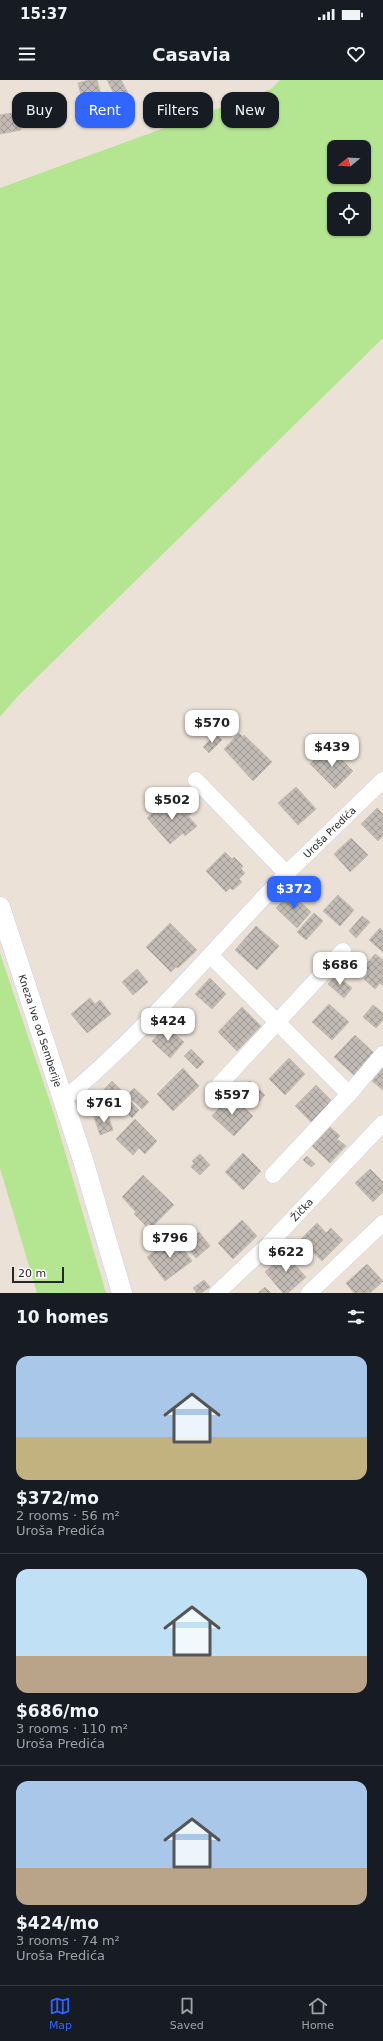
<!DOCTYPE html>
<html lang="en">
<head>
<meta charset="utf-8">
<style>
  body { margin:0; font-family:"DejaVu Sans",sans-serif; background:#20242c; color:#f1f3f6; height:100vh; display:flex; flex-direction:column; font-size:15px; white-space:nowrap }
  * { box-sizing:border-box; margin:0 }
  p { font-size:13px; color:#9ea1a6 }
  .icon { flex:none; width:22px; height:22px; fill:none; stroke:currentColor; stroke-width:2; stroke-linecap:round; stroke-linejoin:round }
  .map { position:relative; height:1213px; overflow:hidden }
  .panel { display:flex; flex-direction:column; background:#171b24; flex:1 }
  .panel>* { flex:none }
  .hud { position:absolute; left:12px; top:12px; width:359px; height:36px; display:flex; gap:8px }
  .needle { width:26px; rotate:252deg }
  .buttons { position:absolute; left:327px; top:60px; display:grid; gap:8px }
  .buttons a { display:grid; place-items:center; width:44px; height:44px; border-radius:8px; background:#171b24; box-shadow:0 1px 3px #0004; font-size:20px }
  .scale { position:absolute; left:12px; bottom:10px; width:52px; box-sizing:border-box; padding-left:4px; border:2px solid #272727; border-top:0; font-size:11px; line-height:14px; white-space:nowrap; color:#272727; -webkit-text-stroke:3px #fff; paint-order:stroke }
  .price { position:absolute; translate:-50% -34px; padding:0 9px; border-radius:8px; background:#fff; color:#222; font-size:13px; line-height:26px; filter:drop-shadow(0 1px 2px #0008) }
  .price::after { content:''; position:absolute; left:50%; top:24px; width:12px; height:9px; margin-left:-6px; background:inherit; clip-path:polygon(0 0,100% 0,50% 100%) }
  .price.on { background:#3066ff; color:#fff }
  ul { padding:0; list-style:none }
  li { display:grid; align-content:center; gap:8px; height:212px; padding:0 16px }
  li+li { border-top:1px solid #363941 }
  li span { display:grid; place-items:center; height:124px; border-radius:12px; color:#555 }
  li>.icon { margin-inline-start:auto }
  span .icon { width:72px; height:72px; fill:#fffc; stroke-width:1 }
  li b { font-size:17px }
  h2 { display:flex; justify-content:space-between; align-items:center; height:48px; padding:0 16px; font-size:17px }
  .pill { padding:0 14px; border-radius:12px; background:#171b24; box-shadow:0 1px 3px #0004; font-size:14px; line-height:36px }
  .pill.on { background:#3066ff; color:#fff }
  .status { display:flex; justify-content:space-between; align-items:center; height:28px; padding:0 20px; background:#171b24; direction:ltr }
  .status svg { height:11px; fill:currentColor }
  header { display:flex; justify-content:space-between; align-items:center; height:52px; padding:0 16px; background:#171b24; font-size:18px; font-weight:800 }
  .tabs { display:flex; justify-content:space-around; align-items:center; height:56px; border-top:1px solid #363941; background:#171b24; font-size:11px; color:#9ea1a6 }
  .tabs a { display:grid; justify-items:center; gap:2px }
  .tabs .on { color:#3066ff }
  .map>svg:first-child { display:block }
  .grass { fill:#b4e590; fill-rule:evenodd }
  .building { fill:url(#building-cross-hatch); stroke:#c6bdb1 }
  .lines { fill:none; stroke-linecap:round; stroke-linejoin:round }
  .minor-casing { stroke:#cdd2e2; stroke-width:17 }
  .tertiary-casing { stroke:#cdd2e2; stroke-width:21 }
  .minor { stroke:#fff; stroke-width:16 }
  .tertiary { stroke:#fff; stroke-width:20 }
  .labels { text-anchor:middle; stroke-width:3; stroke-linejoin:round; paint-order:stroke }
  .street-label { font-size:10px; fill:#272727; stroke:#fff }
</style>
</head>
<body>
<div class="status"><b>15:37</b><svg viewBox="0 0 49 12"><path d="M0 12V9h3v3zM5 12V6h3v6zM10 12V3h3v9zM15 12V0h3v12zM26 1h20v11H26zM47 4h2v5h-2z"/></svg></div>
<header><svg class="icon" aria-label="menu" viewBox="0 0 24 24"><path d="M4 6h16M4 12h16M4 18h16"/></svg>Casavia<svg class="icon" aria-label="heart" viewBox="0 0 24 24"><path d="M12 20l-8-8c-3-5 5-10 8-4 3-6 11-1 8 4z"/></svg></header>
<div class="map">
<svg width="383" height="1213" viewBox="0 0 383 1213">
  <defs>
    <pattern id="building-cross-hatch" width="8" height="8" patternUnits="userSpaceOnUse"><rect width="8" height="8" fill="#c2bbb5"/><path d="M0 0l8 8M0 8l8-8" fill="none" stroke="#9e9893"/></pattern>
  </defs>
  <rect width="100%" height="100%" fill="#ebe1d7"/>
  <path class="grass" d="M280 0H383V258L17 617 0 637V108L271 9ZM334 67H364V97H334ZM334 119H364V149H334Z
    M0 873 54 1034 106 1213H37L0 1088Z"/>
  <path class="building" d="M89 0H97L104 26 85 31 78 3Z
    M107 0H121L128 13 116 18Z
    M18 32 21 50 0 54V35Z
    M239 653 243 657 244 655 272 682 253 701 224 669Z
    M216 654 222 660 209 673 203 667Z
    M328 666 353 691 335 709 310 684Z
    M296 707 316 729 298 745 278 723Z
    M174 720 179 726 182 723 192 733 188 736 197 746 185 756 183 753 170 764 147 738 163 724 166 727Z
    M377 728 383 734V756L378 761 361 744Z
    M351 758 368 775 350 792 334 774Z
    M225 772 232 779 234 777 243 786 241 789 245 793 239 799 242 802 233 810 230 808 226 812 206 791Z
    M291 813 311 832 297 848 276 828Z
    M338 815 354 830 340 846 323 831Z
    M314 833 323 841 306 860 297 852Z
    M362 836 370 842 356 858 349 851Z
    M170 843 197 870 178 888 176 887 171 892 146 867Z
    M256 846 279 866 257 890 235 870Z
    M380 848 383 851V872L369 860Z
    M375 874 383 880V906L380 903 375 909 364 899 368 894 362 889Z
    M137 889 148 902 133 915 122 902Z
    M336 895 352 908 344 918 328 904Z
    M210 898 226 914 212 929 195 914Z
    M90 918 95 924 100 920 111 934 87 953 71 934Z
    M329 924 349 942 332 960 312 942Z
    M373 925 383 933V940L376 948 363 937Z
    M242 927 261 946 237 971 218 952Z
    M166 946 184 962 170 978 152 961Z
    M355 955 376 975 356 997 334 977Z
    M191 969 204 982 197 989 184 976Z
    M289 978 305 994 285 1015 269 999Z
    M183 988 199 1006 173 1031 157 1014Z
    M383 988V1010L372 1001Z
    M112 1001 127 1016 113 1031 98 1016Z
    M250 1001 265 1015 255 1026 239 1012Z
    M316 1005 333 1022 312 1043 295 1026Z
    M134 1008 149 1022 142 1029 127 1015Z
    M231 1015 253 1036 234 1056 212 1036Z
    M127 1018 139 1030 132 1038 120 1025Z
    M107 1032 113 1050 100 1055 94 1037Z
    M135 1039 157 1061 145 1074 139 1068 133 1075 116 1059Z
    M330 1047 340 1056 337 1059 346 1066 330 1083 312 1066Z
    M243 1073 261 1091 243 1110 225 1092Z
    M200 1074 210 1085 200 1095 191 1087 194 1083 192 1081Z
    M307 1076 315 1084 311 1087 303 1080Z
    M370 1089 383 1102V1112L373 1122 355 1103Z
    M143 1095 174 1125 152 1147 148 1143 146 1146 134 1134 136 1132 122 1117Z
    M242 1140 257 1156 233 1179 218 1163Z
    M317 1143 326 1153 331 1148 343 1160 322 1181 300 1160Z
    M199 1152 210 1166 196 1178 184 1164Z
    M174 1157 192 1181 165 1201 147 1177Z
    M287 1168 297 1180 293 1183 306 1197 288 1213H283L265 1192 284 1175 281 1172Z
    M367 1184 383 1201 370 1213H354L346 1203Z
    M204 1200 210 1207 201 1213H197L193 1208Z
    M265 1207 271 1213H258Z"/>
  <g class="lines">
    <defs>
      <g id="minor">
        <path d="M196 700 287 794"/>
        <path d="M211 876 349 1014"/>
        <path d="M220 1004 343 871"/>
        <path id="s1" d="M63 1020C145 952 213 869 287 793 319 762 351 731 383 700"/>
        <path d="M273 1095 349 1014 383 974"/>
        <path id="s2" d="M217 1213 268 1165 383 1043"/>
        <path d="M309 1213 383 1143"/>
      </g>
      <g id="tertiary">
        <path id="s3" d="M0 827 83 1080 122 1213"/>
      </g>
    </defs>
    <use href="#minor" class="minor-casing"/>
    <use href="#tertiary" class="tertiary-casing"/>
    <use href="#minor" class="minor"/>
    <use href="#tertiary" class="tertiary"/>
  </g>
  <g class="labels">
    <g class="street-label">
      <text dy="4" stroke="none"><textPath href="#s1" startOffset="378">Uroša Predića</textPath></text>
      <text dy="4" stroke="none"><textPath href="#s3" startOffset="130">Kneza Ive od Semberije</textPath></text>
      <text dy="4" stroke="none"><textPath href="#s2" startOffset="119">Žička</textPath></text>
    </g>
  </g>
</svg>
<div class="buttons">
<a><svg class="needle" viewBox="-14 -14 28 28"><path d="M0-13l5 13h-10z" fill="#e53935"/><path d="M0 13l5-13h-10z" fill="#9ea1a6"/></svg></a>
<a><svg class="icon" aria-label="locate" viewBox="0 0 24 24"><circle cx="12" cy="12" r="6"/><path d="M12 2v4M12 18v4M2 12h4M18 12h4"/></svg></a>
</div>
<div class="scale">20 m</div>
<b class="price" style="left:212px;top:664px">$570</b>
<b class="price" style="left:332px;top:688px">$439</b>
<b class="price" style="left:172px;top:741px">$502</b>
<b class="price on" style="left:294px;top:830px">$372</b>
<b class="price" style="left:340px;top:906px">$686</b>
<b class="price" style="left:168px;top:962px">$424</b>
<b class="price" style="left:232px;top:1036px">$597</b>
<b class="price" style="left:104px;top:1044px">$761</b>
<b class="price" style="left:170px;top:1179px">$796</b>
<b class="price" style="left:286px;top:1193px">$622</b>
<div class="hud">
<a class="pill">Buy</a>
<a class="pill on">Rent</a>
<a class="pill">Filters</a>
<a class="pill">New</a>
</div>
</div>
<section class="panel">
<h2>10 homes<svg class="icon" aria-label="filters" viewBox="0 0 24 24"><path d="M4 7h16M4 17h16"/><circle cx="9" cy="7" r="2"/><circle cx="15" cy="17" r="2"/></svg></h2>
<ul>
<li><span style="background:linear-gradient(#a9c7e8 65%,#c2b280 0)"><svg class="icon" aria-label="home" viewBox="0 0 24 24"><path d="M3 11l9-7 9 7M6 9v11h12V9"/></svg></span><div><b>$372/mo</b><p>2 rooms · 56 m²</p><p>Uroša Predića</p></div></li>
<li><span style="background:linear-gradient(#bfe0f5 70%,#b9a48a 0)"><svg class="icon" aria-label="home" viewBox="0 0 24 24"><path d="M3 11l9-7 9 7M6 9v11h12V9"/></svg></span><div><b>$686/mo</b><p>3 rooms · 110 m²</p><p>Uroša Predića</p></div></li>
<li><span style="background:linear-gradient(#a9c7e8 70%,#b9a48a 0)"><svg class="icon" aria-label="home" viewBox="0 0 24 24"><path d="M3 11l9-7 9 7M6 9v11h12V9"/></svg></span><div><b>$424/mo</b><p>3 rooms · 74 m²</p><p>Uroša Predića</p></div></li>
</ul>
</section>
<nav class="tabs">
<a class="on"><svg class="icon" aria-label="map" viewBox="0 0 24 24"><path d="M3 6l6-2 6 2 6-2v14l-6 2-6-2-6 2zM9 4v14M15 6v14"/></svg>Map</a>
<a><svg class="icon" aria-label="saved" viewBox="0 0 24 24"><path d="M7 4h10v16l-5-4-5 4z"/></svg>Saved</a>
<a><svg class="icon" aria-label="home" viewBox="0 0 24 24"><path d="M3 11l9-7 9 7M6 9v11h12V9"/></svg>Home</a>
</nav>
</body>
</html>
